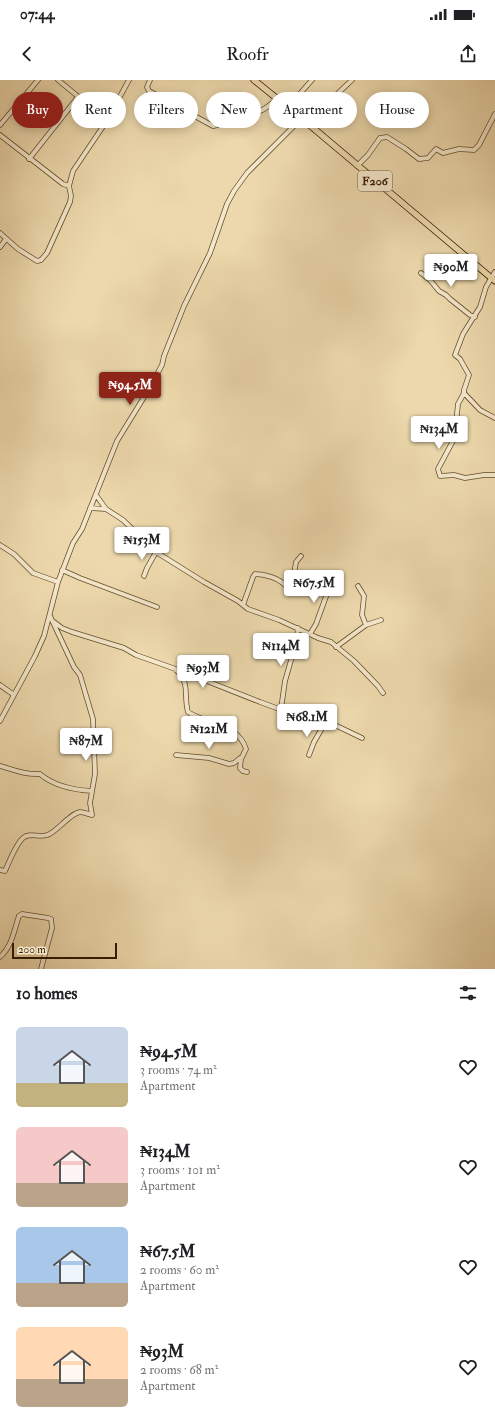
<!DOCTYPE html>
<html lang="en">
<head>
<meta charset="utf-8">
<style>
  body { margin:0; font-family:"IM FELL Double Pica",serif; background:#f2f2f2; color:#202124; height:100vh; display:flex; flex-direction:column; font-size:15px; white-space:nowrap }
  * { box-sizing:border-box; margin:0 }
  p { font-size:13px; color:#757577 }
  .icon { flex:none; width:22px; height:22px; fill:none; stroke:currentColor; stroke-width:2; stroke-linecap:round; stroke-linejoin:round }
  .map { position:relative; height:889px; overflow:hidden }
  .details { display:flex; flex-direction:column; background:#fff; flex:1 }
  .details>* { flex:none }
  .guide { position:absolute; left:12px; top:12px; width:471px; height:36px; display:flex; gap:8px }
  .scale { position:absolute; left:12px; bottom:10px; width:105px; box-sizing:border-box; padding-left:4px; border:2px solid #371e01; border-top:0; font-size:11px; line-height:14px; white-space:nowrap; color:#371e01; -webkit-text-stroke:3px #f3e6c9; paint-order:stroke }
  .price { position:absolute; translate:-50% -34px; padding:0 9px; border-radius:4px; background:#fff; color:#222; font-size:13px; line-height:26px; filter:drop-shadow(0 1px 2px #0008) }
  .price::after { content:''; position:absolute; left:50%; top:24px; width:12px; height:9px; margin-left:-6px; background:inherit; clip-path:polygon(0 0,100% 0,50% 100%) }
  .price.active { background:#8f2418; color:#fff }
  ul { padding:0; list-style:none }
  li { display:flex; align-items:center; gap:12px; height:100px; padding:0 16px }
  li span { display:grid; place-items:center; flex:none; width:112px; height:80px; border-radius:6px; color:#555 }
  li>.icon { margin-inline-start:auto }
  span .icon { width:48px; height:48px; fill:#fffc; stroke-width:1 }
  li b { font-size:17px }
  h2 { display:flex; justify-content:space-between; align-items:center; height:48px; padding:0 16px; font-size:17px }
  .chip { padding:0 14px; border-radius:18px; background:#fff; box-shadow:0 2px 10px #0003; font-size:14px; line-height:36px }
  .chip.active { background:#8f2418; color:#fff }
  .status { display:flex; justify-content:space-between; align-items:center; height:28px; padding:0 20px; background:#fff; direction:ltr }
  .status svg { height:11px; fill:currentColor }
  header { display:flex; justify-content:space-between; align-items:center; height:52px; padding:0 16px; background:#fff; font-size:18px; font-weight:600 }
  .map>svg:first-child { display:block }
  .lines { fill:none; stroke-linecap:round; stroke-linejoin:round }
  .minor-casing { stroke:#644c2c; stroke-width:5.5 }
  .major-casing { stroke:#371e01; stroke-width:7 }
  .minor { stroke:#f3e6c9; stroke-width:4 }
  .major { stroke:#ecd8ac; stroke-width:5.5 }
  .labels { text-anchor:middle; stroke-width:3; stroke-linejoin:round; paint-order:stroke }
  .shield { fill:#f3e6c9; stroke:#6f5a3d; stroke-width:1 }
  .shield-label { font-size:12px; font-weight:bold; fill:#371e01 }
</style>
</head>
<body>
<div class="status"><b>07:44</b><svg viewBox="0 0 49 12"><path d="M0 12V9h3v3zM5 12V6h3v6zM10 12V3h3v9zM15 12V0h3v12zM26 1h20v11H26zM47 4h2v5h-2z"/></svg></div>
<header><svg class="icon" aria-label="back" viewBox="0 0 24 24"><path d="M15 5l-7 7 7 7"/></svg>Roofr<svg class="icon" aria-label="share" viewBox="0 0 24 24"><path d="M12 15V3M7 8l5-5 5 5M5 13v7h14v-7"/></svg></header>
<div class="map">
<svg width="495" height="889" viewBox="0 0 495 889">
  <rect width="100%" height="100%" fill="#ecd8ac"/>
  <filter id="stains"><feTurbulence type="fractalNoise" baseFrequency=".005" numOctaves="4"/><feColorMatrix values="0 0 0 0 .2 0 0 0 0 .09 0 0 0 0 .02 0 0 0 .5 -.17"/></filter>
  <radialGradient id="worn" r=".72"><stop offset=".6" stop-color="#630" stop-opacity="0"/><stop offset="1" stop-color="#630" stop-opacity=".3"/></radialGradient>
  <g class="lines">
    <defs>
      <path id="minor" d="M58 0 92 28 108 39
        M150 0 147 7 149 11 213 46 218 45V43C231 37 245 37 258 32 266 29 271 24 277 19
        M288 27 312 0
        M0 45 38 0
        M312 47 336 15 352 0
        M0 55 63 104 69 106
        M29 79 78 17
        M357 86 368 75 380 58 387 57 406 69 419 79 428 78 436 69 443 73 459 69 474 70 479 65 495 34
        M0 153 18 169 37 181 41 180 47 173 70 122 71 116 69 106 73 91 106 42 129 0
        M0 167 6 159
        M495 192 486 207 480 227 463 254 455 275 460 279 469 295 464 310V313L480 330 495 338
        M421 193 430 200 439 211 446 215 450 219 470 235 475 237
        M464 313 458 324 455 353 454 359 438 389 440 396 454 395 465 398 484 395H495
        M96 415 106 429 123 440 156 472 204 502 238 521 248 529 279 540 318 558 331 562 354 581 378 606 383 613
        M90 428 106 429
        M0 465 14 474 33 493 58 502
        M62 490 80 498 157 527
        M144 496 147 488 156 472
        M358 506 364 516 362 535 366 545
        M243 525 253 497 255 494C265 494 278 498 285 505H288L294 494 296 482 301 476
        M54 542 62 548 72 552 124 568 136 575 184 592 260 622 290 633 337 646 362 658
        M310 554 316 544 332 500
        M336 567 366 545 381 540
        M176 590C191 604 183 614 188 632 207 645 238 643 246 669L241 679 240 688 243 691 247 692
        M0 605 14 615
        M281 629 285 601 296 563 298 548
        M0 641 35 576 44 556 58 502 73 463 82 449 117 361 149 309 162 285 164 276 184 226 210 173 227 124 234 111 247 93 301 39
        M176 675 209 678 229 684 234 683 240 678
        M309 675 314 662 321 650 322 647 320 642
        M0 686C14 690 26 695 40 694 54 706 74 710 92 711
        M0 790 5 791C9 782 16 764 23 758 30 752 39 758 47 755 56 753 70 733 80 732 83 732 88 734 92 735L90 723 95 694 93 639 80 595 74 587 50 536
        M0 877C12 867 14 850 19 836L22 834 48 838 51 839 52 848 41 889"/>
      <path id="major" d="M254 0 312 47 495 201"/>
    </defs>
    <use href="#minor" class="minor-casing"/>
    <use href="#major" class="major-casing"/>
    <use href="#minor" class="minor"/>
    <use href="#major" class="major"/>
  </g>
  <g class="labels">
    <rect class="shield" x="358" y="91" width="34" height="20" rx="3"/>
    <g class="shield-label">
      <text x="375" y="105">F206</text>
    </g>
  </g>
  <rect width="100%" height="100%" filter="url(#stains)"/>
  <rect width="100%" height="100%" fill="url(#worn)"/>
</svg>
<div class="scale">200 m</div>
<b class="price" style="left:451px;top:208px">₦90M</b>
<b class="price active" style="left:130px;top:326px">₦94.5M</b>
<b class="price" style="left:439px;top:370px">₦134M</b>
<b class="price" style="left:142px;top:481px">₦153M</b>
<b class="price" style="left:314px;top:524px">₦67.5M</b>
<b class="price" style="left:281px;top:587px">₦114M</b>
<b class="price" style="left:203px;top:609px">₦93M</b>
<b class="price" style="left:307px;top:658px">₦68.1M</b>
<b class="price" style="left:209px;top:670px">₦121M</b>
<b class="price" style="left:86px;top:682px">₦87M</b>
<div class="guide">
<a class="chip active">Buy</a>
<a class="chip">Rent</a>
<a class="chip">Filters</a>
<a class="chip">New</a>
<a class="chip">Apartment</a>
<a class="chip">House</a>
</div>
</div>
<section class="details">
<h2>10 homes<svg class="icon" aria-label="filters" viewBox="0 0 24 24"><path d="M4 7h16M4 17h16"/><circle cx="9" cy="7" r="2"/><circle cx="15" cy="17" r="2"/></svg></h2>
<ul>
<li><span style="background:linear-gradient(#c9d6e8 70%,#c2b280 0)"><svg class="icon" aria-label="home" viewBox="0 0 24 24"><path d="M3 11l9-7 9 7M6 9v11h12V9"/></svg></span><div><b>₦94.5M</b><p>3 rooms · 74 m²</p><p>Apartment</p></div><svg class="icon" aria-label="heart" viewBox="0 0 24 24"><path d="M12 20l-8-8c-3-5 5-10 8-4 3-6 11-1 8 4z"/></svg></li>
<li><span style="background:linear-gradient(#f6c9c9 70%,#b9a48a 0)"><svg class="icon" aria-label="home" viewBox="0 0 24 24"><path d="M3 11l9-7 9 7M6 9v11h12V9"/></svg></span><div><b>₦134M</b><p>3 rooms · 101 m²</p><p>Apartment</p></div><svg class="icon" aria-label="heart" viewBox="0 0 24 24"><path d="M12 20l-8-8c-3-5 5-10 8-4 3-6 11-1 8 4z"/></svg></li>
<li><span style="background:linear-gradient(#a9c7e8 70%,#b9a48a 0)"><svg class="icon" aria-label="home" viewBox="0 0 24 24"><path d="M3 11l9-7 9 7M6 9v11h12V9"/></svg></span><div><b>₦67.5M</b><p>2 rooms · 60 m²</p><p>Apartment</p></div><svg class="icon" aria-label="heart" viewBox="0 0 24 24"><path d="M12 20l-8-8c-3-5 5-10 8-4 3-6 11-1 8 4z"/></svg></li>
<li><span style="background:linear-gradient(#ffd9b3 65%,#b9a48a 0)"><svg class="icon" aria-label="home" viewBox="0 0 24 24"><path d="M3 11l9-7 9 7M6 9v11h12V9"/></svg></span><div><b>₦93M</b><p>2 rooms · 68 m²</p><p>Apartment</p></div><svg class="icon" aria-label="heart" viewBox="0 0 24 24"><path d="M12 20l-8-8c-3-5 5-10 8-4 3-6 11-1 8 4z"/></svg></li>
</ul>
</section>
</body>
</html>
